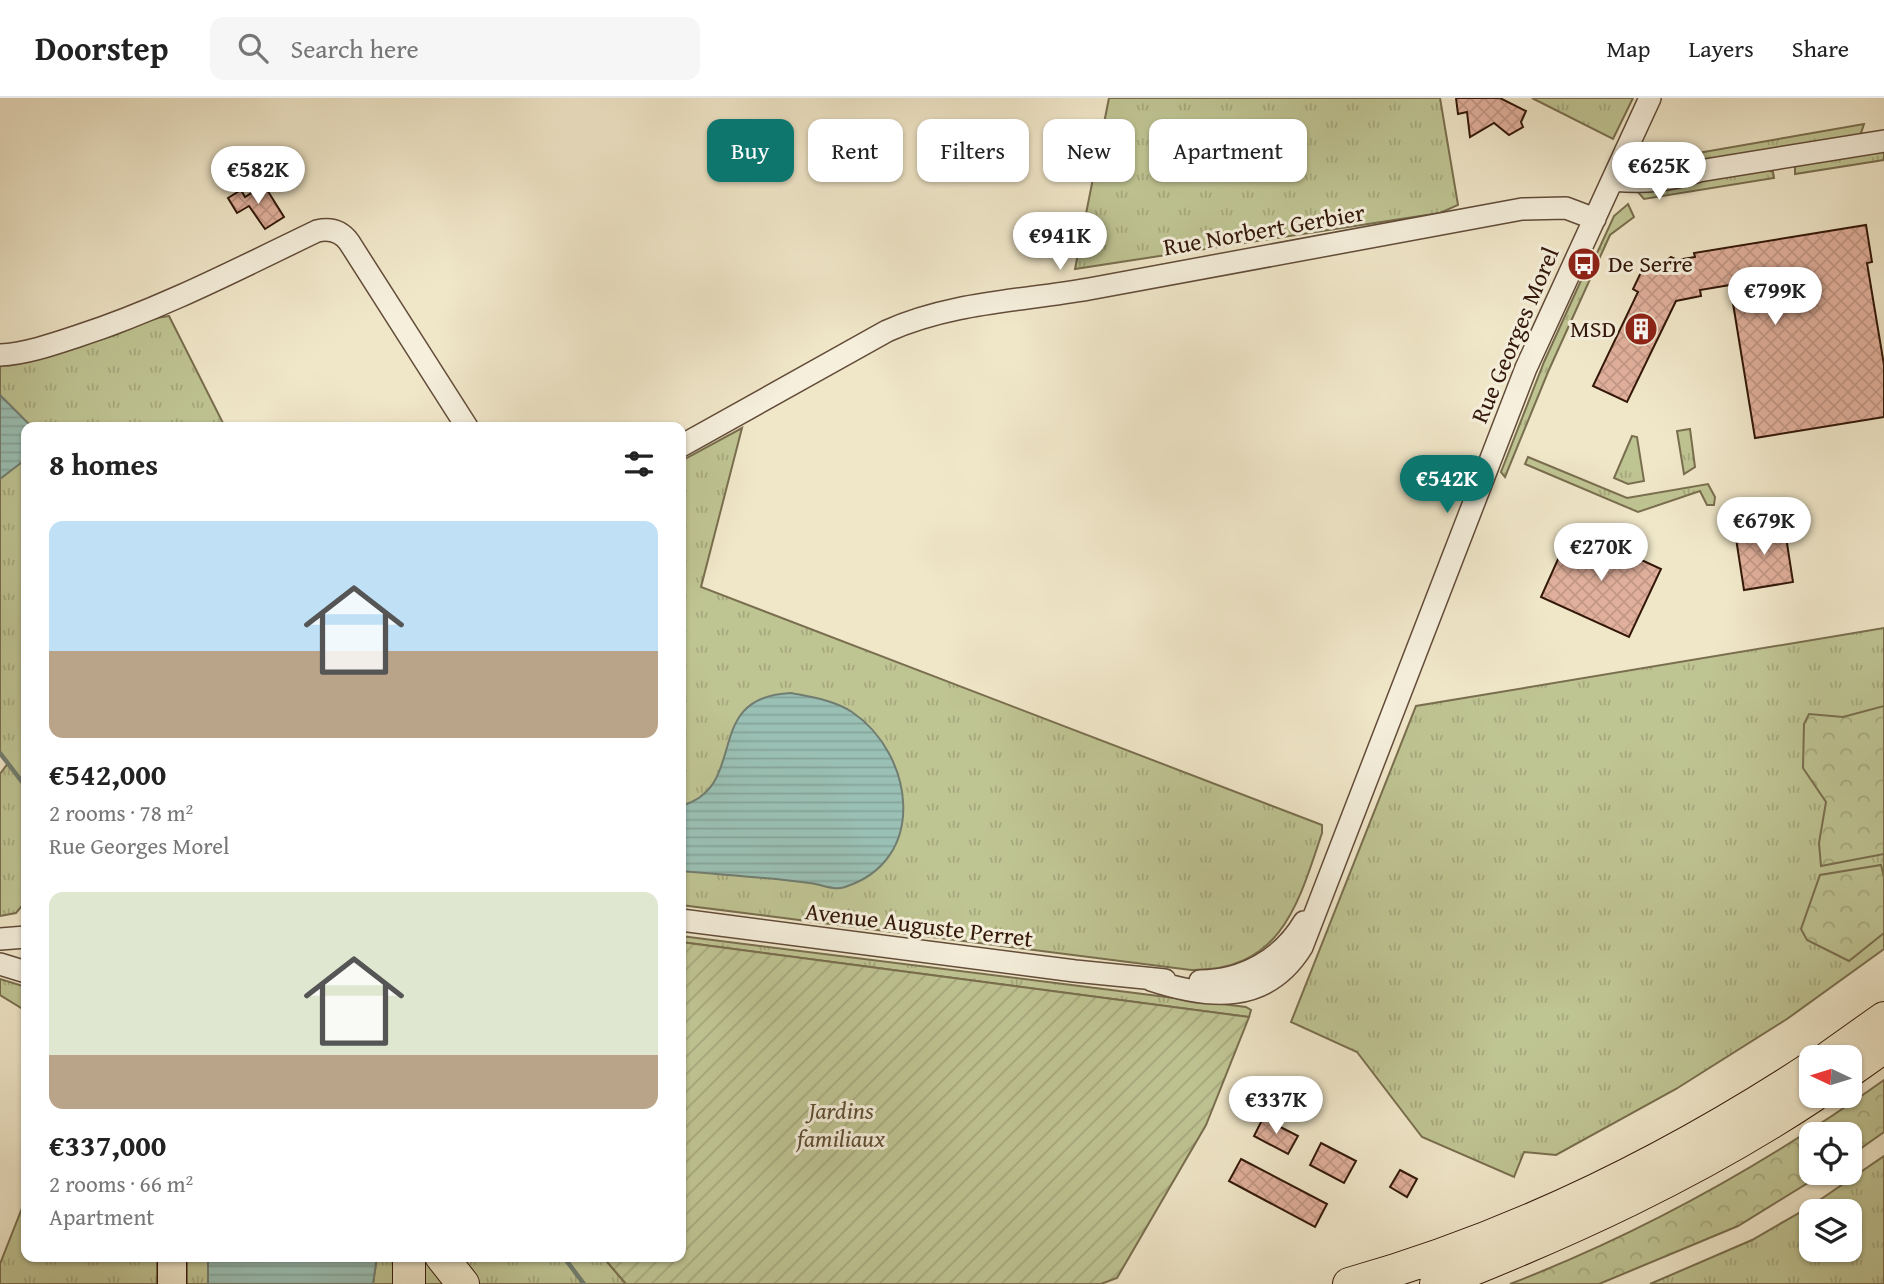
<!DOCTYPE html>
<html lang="en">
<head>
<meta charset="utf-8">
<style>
  body { margin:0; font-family:"Gentium Book Plus",serif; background:#f6f6f6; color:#222; height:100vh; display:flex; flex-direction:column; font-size:26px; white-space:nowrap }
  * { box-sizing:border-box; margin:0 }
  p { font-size:23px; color:#767676 }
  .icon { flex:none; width:38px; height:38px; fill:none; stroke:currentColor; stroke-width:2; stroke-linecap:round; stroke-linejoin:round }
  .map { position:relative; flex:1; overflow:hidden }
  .drawer { position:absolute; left:21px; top:324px; width:665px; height:840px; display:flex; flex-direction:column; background:#fff; border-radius:14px; box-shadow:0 2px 5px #0004 }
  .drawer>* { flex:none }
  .top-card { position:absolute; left:707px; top:21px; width:665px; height:63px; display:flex; gap:14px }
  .needle { width:46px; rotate:274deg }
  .buttons { position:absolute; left:1799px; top:947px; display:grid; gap:14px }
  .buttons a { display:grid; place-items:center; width:63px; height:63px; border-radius:14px; background:#fff; box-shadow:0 2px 5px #0004; font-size:35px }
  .price { position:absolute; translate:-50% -60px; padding:0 16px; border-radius:24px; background:#fff; color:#222; font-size:23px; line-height:46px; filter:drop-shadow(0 2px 4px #0008) }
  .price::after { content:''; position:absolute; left:50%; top:42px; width:21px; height:16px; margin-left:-10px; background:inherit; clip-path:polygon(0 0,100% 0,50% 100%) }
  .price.on { background:#0f766e; color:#fff }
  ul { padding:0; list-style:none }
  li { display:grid; align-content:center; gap:14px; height:371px; padding:0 28px }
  li span { display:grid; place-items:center; height:217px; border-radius:14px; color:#555 }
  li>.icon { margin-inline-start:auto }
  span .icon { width:126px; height:126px; fill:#fffc; stroke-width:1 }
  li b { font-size:30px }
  h2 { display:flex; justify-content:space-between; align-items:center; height:84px; padding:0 28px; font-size:30px }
  .tag { padding:0 24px; border-radius:14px; background:#fff; box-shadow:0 2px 5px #0004; font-size:24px; line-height:63px }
  .tag.on { background:#0f766e; color:#fff }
  header { display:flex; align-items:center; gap:42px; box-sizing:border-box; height:98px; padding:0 35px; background:#fff; border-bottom:2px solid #e0e0e0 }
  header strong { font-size:33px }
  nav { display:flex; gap:38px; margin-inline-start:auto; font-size:24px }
  .search { width:490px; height:63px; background:#f6f6f6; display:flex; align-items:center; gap:18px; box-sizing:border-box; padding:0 24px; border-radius:14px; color:#767676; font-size:26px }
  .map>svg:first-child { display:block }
  .grass { fill:url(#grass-tufts); stroke:#796e4e; stroke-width:2; fill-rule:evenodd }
  .forest { fill:url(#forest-crowns); stroke:#796e4e; stroke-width:2 }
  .garden { fill:url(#garden-furrows); stroke:#796e4e; stroke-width:2 }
  .water { fill:url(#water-rules); stroke:#717d70; stroke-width:2 }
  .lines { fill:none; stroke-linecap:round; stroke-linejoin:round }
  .stream { stroke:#717d70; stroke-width:4.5 }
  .building { fill:url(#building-cross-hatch); stroke:#331809; stroke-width:2 }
  .minor-casing { stroke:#624c39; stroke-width:24 }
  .major-casing { stroke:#331809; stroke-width:31 }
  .highway-casing { stroke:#331809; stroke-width:34 }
  .minor { stroke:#f5efdc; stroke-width:21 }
  .major { stroke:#f0e7c9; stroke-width:28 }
  .highway { stroke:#f0e7c9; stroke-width:32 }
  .labels { text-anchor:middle; stroke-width:6; stroke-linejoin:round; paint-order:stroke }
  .street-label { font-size:24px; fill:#331809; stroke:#f5efdc }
  .poi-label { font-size:24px; fill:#331809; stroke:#f5efdc; text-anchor:start }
  .park-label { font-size:24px; font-style:italic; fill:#5d4c32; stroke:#f5efdc }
</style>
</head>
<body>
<header>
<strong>Doorstep</strong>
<div class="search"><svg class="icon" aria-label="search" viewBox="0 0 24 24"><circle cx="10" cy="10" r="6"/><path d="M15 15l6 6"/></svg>Search here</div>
<nav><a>Map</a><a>Layers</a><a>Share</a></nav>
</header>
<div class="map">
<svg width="1884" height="1186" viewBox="0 0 1884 1186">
  <defs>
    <pattern id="grass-tufts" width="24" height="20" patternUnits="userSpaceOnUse" patternTransform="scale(1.75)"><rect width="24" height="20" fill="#bfc493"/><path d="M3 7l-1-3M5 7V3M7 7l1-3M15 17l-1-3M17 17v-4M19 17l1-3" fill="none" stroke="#a5a87d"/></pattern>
    <pattern id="forest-crowns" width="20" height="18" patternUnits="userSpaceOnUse" patternTransform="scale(1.75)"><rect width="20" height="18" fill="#bfc493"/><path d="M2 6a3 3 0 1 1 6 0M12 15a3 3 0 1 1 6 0" fill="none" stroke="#a5a87d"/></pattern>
    <pattern id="garden-furrows" width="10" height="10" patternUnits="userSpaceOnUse" patternTransform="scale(1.75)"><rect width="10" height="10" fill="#bfc493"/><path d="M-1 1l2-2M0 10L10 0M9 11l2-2" fill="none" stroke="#a5a87d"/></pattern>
    <pattern id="water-rules" width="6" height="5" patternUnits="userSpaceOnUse" patternTransform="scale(1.75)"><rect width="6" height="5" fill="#9ac0b5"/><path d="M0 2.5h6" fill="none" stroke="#85a49a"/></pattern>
    <pattern id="building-cross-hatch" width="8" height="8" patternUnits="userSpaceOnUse" patternTransform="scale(1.75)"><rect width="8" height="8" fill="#e1b09c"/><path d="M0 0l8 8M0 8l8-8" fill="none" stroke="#c29785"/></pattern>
  </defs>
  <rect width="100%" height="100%" fill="#f0e7c9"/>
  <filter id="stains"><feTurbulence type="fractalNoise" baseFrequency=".00286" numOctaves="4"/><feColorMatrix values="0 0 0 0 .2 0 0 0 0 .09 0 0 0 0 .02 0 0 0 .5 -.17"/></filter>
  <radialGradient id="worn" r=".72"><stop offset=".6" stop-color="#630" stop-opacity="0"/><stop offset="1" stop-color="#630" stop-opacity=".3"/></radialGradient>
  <path class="grass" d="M1109 0H1440L1458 107 1440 115 1075 171Z
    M1532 0H1633L1613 41Z
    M1864 26 1860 38 1670 69 1652 63Z
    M1884 51V62L1795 76V68L1804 64Z
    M1768 72 1773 74 1774 80 1644 101 1636 92Z
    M1628 106 1634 119 1610 137 1548 274 1505 379 1501 374 1544 264 1589 165 1592 166 1614 118Z
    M169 218 225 329H26V803L16 815 0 818V676L8 665 0 655V262C38 256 76 250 112 238 132 231 148 220 169 218Z
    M742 330 701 489 1322 727V735C1298 807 1281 873 1191 872L681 807V363Z
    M1690 331 1695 369 1684 376 1677 333Z
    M1632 338 1637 339 1644 383 1628 386 1614 380Z
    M1528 359 1627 400 1708 386 1715 399 1714 407H1707L1700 393 1638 414 1525 366Z
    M1884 530V851L1787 921 1676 991 1556 1057 1524 1054 1514 1079 1422 1039 1357 954 1291 924 1416 608Z
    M681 838 1246 909 1251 912 1249 919 681 844Z
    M0 881 26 889V913L0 897Z
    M1884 1058V1186H1650L1752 1142 1811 1108ZM1811 1113H1850V1152H1811Z
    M26 1100V1158L208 1159V1186H0V1166Z
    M377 1158 603 1159 626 1186H373Z"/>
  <path class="forest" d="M1884 608V756L1821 768 1819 745 1826 704 1803 670 1804 626 1809 616 1843 619Z
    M1881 767 1884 779V835L1849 863 1807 842 1801 831 1820 777Z
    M1884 982V1034L1850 1058V1036H1811V1074L1824 1075 1738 1128 1599 1186H1510C1642 1135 1769 1064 1884 982Z"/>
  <path class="garden" d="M681 844 1249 919 1206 1027 1117 1180 1101 1186H626L603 1159 681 1158Z"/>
  <path class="water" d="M0 297 32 329H26V361L0 381Z
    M791 595C811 599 834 602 852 614 914 656 929 762 845 789 833 793 821 786 809 785 767 779 723 777 681 773V708C751 688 700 599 791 595Z
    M377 1158 373 1186H208V1159Z"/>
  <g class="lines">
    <path class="stream" d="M0 655 26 689
      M563 1158 584 1186"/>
  </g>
  <path class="building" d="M1456 0H1500L1526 13 1521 24 1523 29 1509 37 1494 25 1470 39 1467 14 1458 16Z
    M264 87 284 119 265 131 249 108 237 115 228 100 241 92 245 99Z
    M1866 127 1872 164 1867 165 1884 267V319L1755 340 1730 187 1700 192 1701 198 1676 203 1627 304 1593 288 1638 194 1633 191 1644 168 1665 164 1671 159 1677 162 1695 159 1694 155Z
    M1784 426 1793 484 1744 492 1735 434Z
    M1572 430 1661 471 1629 539 1541 499Z
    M1263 1020 1298 1038 1288 1056 1254 1038Z
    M1321 1045 1356 1063 1344 1085 1310 1067Z
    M1241 1061 1327 1106 1315 1129 1229 1083Z
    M1400 1072 1417 1081 1407 1099 1390 1089Z"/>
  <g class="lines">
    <defs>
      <path id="minor" d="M1626 52 1659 72 1679 73
        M1613 82C1644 85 1669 83 1699 73L1884 43
        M0 257C25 256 54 246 78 238 161 211 238 171 317 133 330 130 341 133 349 144L467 329
        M681 348 887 233C952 204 1021 203 1089 191 1233 164 1377 137 1522 111L1566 110 1595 121
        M681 822 1075 873 1165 882
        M0 841 26 839
        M0 866 26 874
        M1151 882C1209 901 1266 907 1302 849L1526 270 1650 0
        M1200 883C1243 883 1282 861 1304 824"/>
      <path id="major" d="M172 1158V1186"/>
      <path id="highway" d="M1829 959 1884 920
        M1850 973 1884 949
        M441 1158 463 1186
        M409 1186V1158
        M1349 1186C1515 1139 1667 1064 1811 970
        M1436 1186C1568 1134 1695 1076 1813 998"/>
    </defs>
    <use href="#minor" class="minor-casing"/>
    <use href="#major" class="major-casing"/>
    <use href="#highway" class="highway-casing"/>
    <use href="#minor" class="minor"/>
    <use href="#major" class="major"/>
    <use href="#highway" class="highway"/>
  </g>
  <defs>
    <symbol id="bus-disc" viewBox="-11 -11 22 22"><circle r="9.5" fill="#8f2418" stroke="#f5efdc"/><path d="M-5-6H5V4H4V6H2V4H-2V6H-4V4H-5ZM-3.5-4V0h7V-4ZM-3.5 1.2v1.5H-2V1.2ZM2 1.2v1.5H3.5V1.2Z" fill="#fff"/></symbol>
    <symbol id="building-disc" viewBox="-11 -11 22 22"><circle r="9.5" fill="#8f2418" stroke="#f5efdc"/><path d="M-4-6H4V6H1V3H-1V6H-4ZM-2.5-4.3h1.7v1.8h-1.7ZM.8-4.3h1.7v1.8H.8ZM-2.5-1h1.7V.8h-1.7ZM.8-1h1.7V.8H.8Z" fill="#fff"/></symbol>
  </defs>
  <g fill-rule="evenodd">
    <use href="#bus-disc" x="1565" y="147" width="38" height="38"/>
    <use href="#building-disc" x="1622" y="212" width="38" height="38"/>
  </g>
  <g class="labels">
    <g class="street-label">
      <text transform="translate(1264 132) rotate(-10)" y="8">Rue Norbert Gerbier</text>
      <text transform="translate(1515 237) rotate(-67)" y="8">Rue Georges Morel</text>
      <text transform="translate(919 827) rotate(7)" y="8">Avenue Auguste Perret</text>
    </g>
    <g class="poi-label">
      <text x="1608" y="174">De Serre</text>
      <text x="1616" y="239" text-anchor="end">MSD</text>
    </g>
    <g class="park-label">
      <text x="841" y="1021">Jardins<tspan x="841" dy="28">familiaux</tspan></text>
    </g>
  </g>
  <rect width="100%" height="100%" filter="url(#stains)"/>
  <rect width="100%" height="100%" fill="url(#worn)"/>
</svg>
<div class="buttons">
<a><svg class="needle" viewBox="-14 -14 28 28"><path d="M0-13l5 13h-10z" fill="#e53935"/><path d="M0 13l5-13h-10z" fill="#767676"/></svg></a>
<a><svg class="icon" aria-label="locate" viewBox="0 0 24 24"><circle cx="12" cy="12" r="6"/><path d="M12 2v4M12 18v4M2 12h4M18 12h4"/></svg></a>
<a><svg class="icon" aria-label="layers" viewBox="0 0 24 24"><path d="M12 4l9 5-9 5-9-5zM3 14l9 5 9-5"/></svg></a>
</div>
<b class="price" style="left:1659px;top:104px">€625K</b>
<b class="price" style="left:258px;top:108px">€582K</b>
<b class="price" style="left:1060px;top:174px">€941K</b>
<b class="price" style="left:1775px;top:229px">€799K</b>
<b class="price on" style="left:1447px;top:417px">€542K</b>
<b class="price" style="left:1764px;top:459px">€679K</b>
<b class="price" style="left:1601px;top:485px">€270K</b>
<b class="price" style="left:1276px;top:1038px">€337K</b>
<div class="top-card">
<a class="tag on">Buy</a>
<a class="tag">Rent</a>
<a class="tag">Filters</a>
<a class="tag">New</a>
<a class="tag">Apartment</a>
</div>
<section class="drawer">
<h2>8 homes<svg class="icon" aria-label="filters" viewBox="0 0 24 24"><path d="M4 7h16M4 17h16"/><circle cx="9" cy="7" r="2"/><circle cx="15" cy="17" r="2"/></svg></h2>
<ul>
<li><span style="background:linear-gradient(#bfe0f5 60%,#b9a48a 0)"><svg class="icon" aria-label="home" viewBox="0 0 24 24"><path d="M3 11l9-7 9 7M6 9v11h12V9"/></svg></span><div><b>€542,000</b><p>2 rooms · 78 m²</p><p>Rue Georges Morel</p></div></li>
<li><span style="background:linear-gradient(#dfe7d0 75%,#b9a48a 0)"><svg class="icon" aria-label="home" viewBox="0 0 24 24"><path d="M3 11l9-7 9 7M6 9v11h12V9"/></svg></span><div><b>€337,000</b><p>2 rooms · 66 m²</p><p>Apartment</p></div></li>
</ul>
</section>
</div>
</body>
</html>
